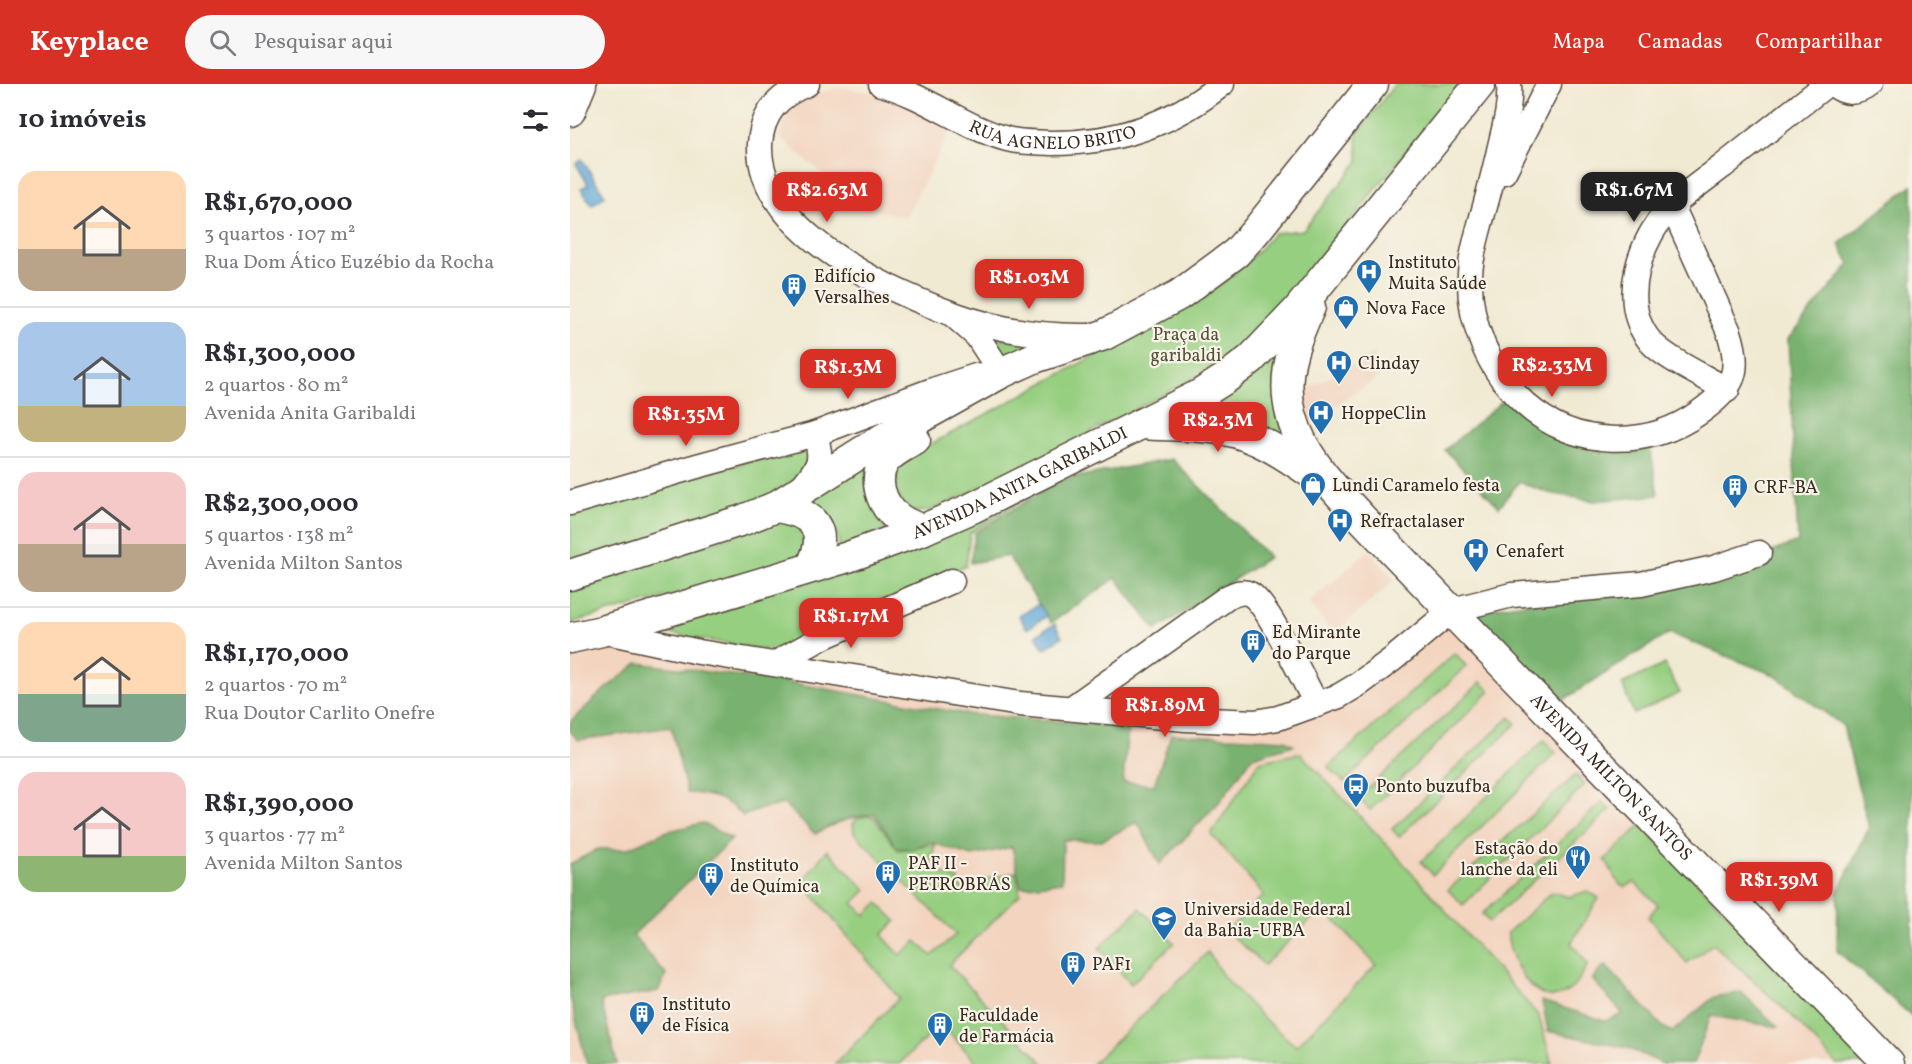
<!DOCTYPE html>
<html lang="pt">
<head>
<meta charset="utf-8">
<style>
  body { margin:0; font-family:Vollkorn,serif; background:#f7f7f7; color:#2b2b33; height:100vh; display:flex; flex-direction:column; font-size:22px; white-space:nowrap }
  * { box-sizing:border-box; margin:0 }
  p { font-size:20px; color:#7c7c81 }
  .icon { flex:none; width:33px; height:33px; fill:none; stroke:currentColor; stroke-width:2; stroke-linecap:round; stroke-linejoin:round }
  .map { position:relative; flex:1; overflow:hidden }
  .panel { display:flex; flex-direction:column; background:#fff; width:570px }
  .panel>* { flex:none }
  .price { position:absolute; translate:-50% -51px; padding:0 14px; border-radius:12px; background:#d93025; color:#fff; font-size:20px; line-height:39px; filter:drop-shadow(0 2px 3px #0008) }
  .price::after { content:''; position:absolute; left:50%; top:36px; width:18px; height:14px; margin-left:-9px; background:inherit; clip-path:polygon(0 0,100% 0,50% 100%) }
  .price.on { background:#222; color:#fff }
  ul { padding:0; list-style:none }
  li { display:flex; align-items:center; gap:18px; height:150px; padding:0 18px }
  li+li { border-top:2px solid #e1e1e2 }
  li span { display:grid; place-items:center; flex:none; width:168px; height:120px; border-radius:18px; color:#555 }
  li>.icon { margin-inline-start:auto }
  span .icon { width:72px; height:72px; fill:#fffc; stroke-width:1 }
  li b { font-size:26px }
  h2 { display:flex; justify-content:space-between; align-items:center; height:72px; padding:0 18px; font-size:26px }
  header { display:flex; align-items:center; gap:36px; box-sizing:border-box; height:84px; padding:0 30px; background:#d93025; color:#fff }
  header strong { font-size:28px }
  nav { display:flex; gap:33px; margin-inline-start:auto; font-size:21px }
  .search { width:420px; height:54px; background:#f7f7f7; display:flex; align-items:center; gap:15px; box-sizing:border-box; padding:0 21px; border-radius:33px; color:#7c7c81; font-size:22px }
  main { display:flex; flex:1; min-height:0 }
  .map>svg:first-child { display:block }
  .built { fill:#f3d4bf }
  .green { fill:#97cf81; stroke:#697c50; stroke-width:1.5 }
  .forest { fill:#79b26f; stroke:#5a6e46; stroke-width:1.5 }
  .water { fill:#62a9d8; stroke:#4e6a7b; stroke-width:1.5 }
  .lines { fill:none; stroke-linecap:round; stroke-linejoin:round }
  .minor-casing { stroke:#564739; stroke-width:27 }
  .major-casing { stroke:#564739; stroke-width:33 }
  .minor { stroke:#fff; stroke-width:24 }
  .major { stroke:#fff; stroke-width:30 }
  .labels { text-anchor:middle; stroke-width:4.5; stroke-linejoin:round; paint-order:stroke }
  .street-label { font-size:18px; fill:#3b2a1e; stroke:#f7f3e8 }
  .poi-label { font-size:18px; fill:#3b2a1e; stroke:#f7f3e8; text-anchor:start }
  .park-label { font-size:18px; fill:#525337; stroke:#f7f3e8 }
</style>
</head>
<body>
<header>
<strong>Keyplace</strong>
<div class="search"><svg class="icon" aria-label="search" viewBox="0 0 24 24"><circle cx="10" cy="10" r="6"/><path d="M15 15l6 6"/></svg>Pesquisar aqui</div>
<nav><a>Mapa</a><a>Camadas</a><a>Compartilhar</a></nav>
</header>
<main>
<section class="panel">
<h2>10 imóveis<svg class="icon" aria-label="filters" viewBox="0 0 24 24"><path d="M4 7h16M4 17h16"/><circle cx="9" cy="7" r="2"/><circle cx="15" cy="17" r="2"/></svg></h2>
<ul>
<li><span style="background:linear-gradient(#ffd9b3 65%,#b9a48a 0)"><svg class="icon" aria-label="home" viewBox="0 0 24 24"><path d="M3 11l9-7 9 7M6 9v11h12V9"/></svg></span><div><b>R$1,670,000</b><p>3 quartos · 107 m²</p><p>Rua Dom Ático Euzébio da Rocha</p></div></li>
<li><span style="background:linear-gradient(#a9c7e8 70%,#c2b280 0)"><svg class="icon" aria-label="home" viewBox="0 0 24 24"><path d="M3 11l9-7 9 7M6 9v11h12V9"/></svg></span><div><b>R$1,300,000</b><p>2 quartos · 80 m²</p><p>Avenida Anita Garibaldi</p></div></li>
<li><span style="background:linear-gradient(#f6c9c9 60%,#b9a48a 0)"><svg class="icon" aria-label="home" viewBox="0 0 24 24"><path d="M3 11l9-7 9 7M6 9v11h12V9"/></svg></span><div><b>R$2,300,000</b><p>5 quartos · 138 m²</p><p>Avenida Milton Santos</p></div></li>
<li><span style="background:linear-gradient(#ffd9b3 60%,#7fa58c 0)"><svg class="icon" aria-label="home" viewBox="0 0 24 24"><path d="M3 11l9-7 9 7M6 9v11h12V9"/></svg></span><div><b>R$1,170,000</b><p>2 quartos · 70 m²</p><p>Rua Doutor Carlito Onefre</p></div></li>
<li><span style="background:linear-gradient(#f6c9c9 70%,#8fb573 0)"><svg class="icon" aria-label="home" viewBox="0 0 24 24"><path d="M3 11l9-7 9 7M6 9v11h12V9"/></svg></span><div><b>R$1,390,000</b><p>3 quartos · 77 m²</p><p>Avenida Milton Santos</p></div></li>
</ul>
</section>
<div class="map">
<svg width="1342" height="980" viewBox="0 0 1342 980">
  <rect width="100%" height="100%" fill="#f7f3e8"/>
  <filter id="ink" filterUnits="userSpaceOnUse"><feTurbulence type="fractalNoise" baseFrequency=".0167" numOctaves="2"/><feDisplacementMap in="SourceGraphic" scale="12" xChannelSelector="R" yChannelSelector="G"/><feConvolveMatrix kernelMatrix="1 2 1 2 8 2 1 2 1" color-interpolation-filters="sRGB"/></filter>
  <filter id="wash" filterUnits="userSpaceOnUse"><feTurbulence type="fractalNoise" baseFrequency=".008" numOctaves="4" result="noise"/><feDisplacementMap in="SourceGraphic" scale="24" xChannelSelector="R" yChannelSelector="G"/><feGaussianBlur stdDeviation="1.35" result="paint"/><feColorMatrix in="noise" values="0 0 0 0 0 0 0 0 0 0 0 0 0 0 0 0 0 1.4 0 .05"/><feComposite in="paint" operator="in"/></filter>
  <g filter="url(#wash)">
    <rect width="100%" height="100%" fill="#f1ead3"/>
    <path class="built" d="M271 3 323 12 383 41 336 133 269 117 260 96 209 53 219 24 238 12Z
      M804 270 808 294 739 338 726 310Z
      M799 466 825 496 764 549 738 519Z
      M874 534 1307 980H0V568L71 550 544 624 717 632Z"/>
    <path class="green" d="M825 0H890L723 209 674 261 644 284 444 388 360 427 342 428 332 420 326 407 328 385 331 379 341 371 633 213C662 194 682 175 704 149L733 146 788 78 787 49Z
      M416 253 474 259 434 275Z
      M716 257 734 374 607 337Z
      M241 365 248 379 205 416 0 481V424L212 369Z
      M301 374C302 403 297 423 317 447L269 464C269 439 254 425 232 416Z
      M476 401 400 449 396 482 208 566H195L79 546Z
      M219 434 237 438 231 476 0 539V504Z
      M885 569 896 582 774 698 758 683Z
      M1095 580 1110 609 1064 630 1052 600Z
      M911 598 920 607 800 726 788 714Z
      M940 633 946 640 829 753 822 745Z
      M974 656 986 669 863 791 851 778Z
      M730 669 819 763 969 932 982 980H522L638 868 653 892 696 937 726 962 806 881 753 824 694 881 657 847 694 811 641 750 689 678Z
      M1006 691 1015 701 893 821 878 806Z
      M1032 718 1040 726 919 838 912 830Z
      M297 732 304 733 328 766C339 766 356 759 365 761L359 785 389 795V803L401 805 412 803 411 796 446 788 450 810 379 881 474 980H408L371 940 329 980H265L329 914 232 798 257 766 296 806 283 819 295 831 308 819 326 837 312 851 330 871 346 857 362 872 386 850 284 749 283 740 288 734Z
      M1071 741 1304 980H1266L1222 932 1143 860 1117 879 1078 833 1088 821 1064 798 1056 803 1050 801 1035 776Z
      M1017 807 1029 814 1001 859 1018 880C1011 893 1003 909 987 912 960 918 936 869 938 848L982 808 999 813Z
      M570 824 604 859 561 900 529 864Z"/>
    <path class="forest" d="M1342 101V932L1267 867 1268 808 1299 744 1273 642 1204 591 1099 549 993 616 899 527 1130 495 1228 458 1218 255 1280 180 1269 160Z
      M935 315 1015 363 1044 369 1080 361 1088 411 1024 417 979 409 949 398 929 423 875 366Z
      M602 375 699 473 586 546 546 494 481 539 438 472 400 479 405 449 490 396Z
      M68 579 223 599 397 630 558 643 553 698 584 701 601 650 715 656 724 661 682 673 651 716 590 780 567 738 531 757 493 756 492 798 451 803 442 763 402 772 360 758 342 765 327 764 305 730C283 732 265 738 245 750L214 720 191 725 173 732C156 714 141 710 117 709L101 643 8 656 0 647V638L34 606Z
      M132 739 162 755 63 851 96 891 88 907 31 917 47 980H17L0 913V780L28 765H56L95 748Z
      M1035 881 1093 943 1102 948 1144 913 1171 908 1208 943 1141 932 1123 980H1093L1058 964 978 947 972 917 1035 937 1053 930 1022 895Z"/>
    <path class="water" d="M12 75 35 112 22 121 11 105 18 100 6 80Z
      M469 520 477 532 457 545 449 532Z
      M485 540 492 553 474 565 466 551Z"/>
  </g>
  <g filter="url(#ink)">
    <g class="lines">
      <defs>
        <g id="minor">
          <path d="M237 0C209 11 192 29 190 60 187 146 313 204 380 229 424 245 473 253 519 252"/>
          <path id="s1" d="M311 0C355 11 393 43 437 55 451 59 468 58 483 59 546 59 603 40 652 0"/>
          <path d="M939 0C941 24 933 48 928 71 923 92 918 112 912 133 907 152 901 171 900 190 898 239 919 287 955 320 1004 364 1078 366 1130 328 1164 304 1172 287 1159 248L1102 122"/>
          <path d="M1263 0C1275 11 1288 10 1300 0"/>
          <path d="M934 88 979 0"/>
          <path d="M1157 306C1136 293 1095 275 1080 257 1048 219 1070 152 1103 121 1118 107 1137 94 1153 82 1188 54 1223 27 1257 0"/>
          <path d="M231 404C249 381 254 379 245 350"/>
          <path d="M0 419 127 382 245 350 363 306 406 292 431 289 407 252 381 229"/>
          <path d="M32 547 129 568 450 620 616 635 685 638 708 634 769 612 789 600 823 575 882 526 942 511 1071 500 1144 484 1189 469"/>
          <path d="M206 579 255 552 382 497"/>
          <path d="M503 623 658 513C665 510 672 506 680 510 697 518 735 600 747 621"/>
        </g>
        <g id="major">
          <path d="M0 27 11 0"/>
          <path id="s2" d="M740 223C733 239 726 254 722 270 701 344 755 395 801 444L1319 980"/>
          <path d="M571 340C599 342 628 341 655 346 690 352 722 376 750 395"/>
          <path d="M345 356C334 362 321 368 314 378 303 396 311 420 327 433 334 439 343 442 352 446"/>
          <path d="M205 423C244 428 260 446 241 483"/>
          <path d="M0 491 173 436 205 423 314 354 431 289 464 274 534 251 609 211 666 169 685 148 803 0"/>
          <path id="s3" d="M0 554 32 547 278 473 352 446 402 424 631 310 656 294 681 275 727 227 910 0"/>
        </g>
      </defs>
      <use href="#minor" class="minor-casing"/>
      <use href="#major" class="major-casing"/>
      <use href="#minor" class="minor"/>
      <use href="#major" class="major"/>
    </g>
  </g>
  <defs>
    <symbol id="hospital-pin" viewBox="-11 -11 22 30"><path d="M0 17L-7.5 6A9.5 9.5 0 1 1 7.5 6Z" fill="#1f6fb2" stroke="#f7f3e8"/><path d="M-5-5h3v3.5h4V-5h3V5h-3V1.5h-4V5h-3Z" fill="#fff"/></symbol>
    <symbol id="building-pin" viewBox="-11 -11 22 30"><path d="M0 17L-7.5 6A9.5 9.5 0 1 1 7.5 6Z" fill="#1f6fb2" stroke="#f7f3e8"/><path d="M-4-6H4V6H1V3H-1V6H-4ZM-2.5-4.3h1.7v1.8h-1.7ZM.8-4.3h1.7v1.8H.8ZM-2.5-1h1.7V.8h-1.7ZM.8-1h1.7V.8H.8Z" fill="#fff"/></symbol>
    <symbol id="shop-pin" viewBox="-11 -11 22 30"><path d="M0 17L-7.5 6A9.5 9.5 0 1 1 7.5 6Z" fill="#1f6fb2" stroke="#f7f3e8"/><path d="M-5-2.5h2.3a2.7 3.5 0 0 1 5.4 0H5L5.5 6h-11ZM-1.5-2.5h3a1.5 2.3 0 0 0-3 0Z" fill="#fff"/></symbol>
    <symbol id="bus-pin" viewBox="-11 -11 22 30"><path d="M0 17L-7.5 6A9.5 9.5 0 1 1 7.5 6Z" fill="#1f6fb2" stroke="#f7f3e8"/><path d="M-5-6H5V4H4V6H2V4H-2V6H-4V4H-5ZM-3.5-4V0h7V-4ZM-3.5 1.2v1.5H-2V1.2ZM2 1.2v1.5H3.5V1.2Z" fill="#fff"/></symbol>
    <symbol id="restaurant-pin" viewBox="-11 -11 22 30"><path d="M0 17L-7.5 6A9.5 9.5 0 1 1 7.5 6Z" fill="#1f6fb2" stroke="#f7f3e8"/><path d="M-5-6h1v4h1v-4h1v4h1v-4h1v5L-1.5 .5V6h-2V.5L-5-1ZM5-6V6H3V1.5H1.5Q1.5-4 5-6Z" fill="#fff"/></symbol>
    <symbol id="university-pin" viewBox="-11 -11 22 30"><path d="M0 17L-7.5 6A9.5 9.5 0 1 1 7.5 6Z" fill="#1f6fb2" stroke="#f7f3e8"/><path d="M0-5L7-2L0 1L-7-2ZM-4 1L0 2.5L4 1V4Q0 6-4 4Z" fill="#fff"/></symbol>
  </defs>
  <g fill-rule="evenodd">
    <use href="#hospital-pin" x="784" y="173" width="30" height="40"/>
    <use href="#building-pin" x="209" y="187" width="30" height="40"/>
    <use href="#shop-pin" x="761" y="209" width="30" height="40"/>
    <use href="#hospital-pin" x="754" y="264" width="30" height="40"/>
    <use href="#hospital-pin" x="736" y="314" width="30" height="40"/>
    <use href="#shop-pin" x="728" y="386" width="30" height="40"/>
    <use href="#building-pin" x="1150" y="388" width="30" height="40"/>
    <use href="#hospital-pin" x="755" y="422" width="30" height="40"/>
    <use href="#hospital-pin" x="891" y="452" width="30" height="40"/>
    <use href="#building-pin" x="668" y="543" width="30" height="40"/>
    <use href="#bus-pin" x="771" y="687" width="30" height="40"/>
    <use href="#restaurant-pin" x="993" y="759" width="30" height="40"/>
    <use href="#building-pin" x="303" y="774" width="30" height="40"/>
    <use href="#building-pin" x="126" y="776" width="30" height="40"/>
    <use href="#university-pin" x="579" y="820" width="30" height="40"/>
    <use href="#building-pin" x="488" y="865" width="30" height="40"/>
    <use href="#building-pin" x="57" y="915" width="30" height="40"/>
    <use href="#building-pin" x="355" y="926" width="30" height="40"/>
  </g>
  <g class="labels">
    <g class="street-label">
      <text dy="6" stroke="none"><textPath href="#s1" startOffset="183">RUA AGNELO BRITO</textPath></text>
      <text dy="6" stroke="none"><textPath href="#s3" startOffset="477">AVENIDA ANITA GARIBALDI</textPath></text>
      <text dy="6" stroke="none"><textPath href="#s2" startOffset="598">AVENIDA MILTON SANTOS</textPath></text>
    </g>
    <g class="poi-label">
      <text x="818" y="184">Instituto<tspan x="818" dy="21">Muita Saúde</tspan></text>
      <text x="244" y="198">Edifício<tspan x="244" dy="21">Versalhes</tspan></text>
      <text x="796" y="230">Nova Face</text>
      <text x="788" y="285">Clinday</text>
      <text x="771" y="335">HoppeClin</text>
      <text x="762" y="407">Lundi Caramelo festa</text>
      <text x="1184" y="409">CRF-BA</text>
      <text x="790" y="443">Refractalaser</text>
      <text x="926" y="473">Cenafert</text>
      <text x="702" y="554">Ed Mirante<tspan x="702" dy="21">do Parque</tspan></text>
      <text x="806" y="708">Ponto buzufba</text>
      <text x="988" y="770" text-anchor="end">Estação do<tspan x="988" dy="21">lanche da eli</tspan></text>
      <text x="338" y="785">PAF II -<tspan x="338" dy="21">PETROBRÁS</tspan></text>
      <text x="160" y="787">Instituto<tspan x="160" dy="21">de Química</tspan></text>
      <text x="614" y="831">Universidade Federal<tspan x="614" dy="21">da Bahia-UFBA</tspan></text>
      <text x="522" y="886">PAF1</text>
      <text x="92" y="926">Instituto<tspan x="92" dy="21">de Física</tspan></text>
      <text x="389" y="937">Faculdade<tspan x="389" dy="21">de Farmácia</tspan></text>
    </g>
    <g class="park-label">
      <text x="616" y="256">Praça da<tspan x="616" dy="21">garibaldi</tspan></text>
    </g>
  </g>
</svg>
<b class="price" style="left:257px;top:139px">R$2.63M</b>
<b class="price on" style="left:1064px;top:139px">R$1.67M</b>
<b class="price" style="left:459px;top:226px">R$1.03M</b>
<b class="price" style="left:982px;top:314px">R$2.33M</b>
<b class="price" style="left:278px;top:316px">R$1.3M</b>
<b class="price" style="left:116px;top:363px">R$1.35M</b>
<b class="price" style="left:648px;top:369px">R$2.3M</b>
<b class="price" style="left:281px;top:565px">R$1.17M</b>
<b class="price" style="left:595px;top:654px">R$1.89M</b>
<b class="price" style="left:1209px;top:829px">R$1.39M</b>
</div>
</main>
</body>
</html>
